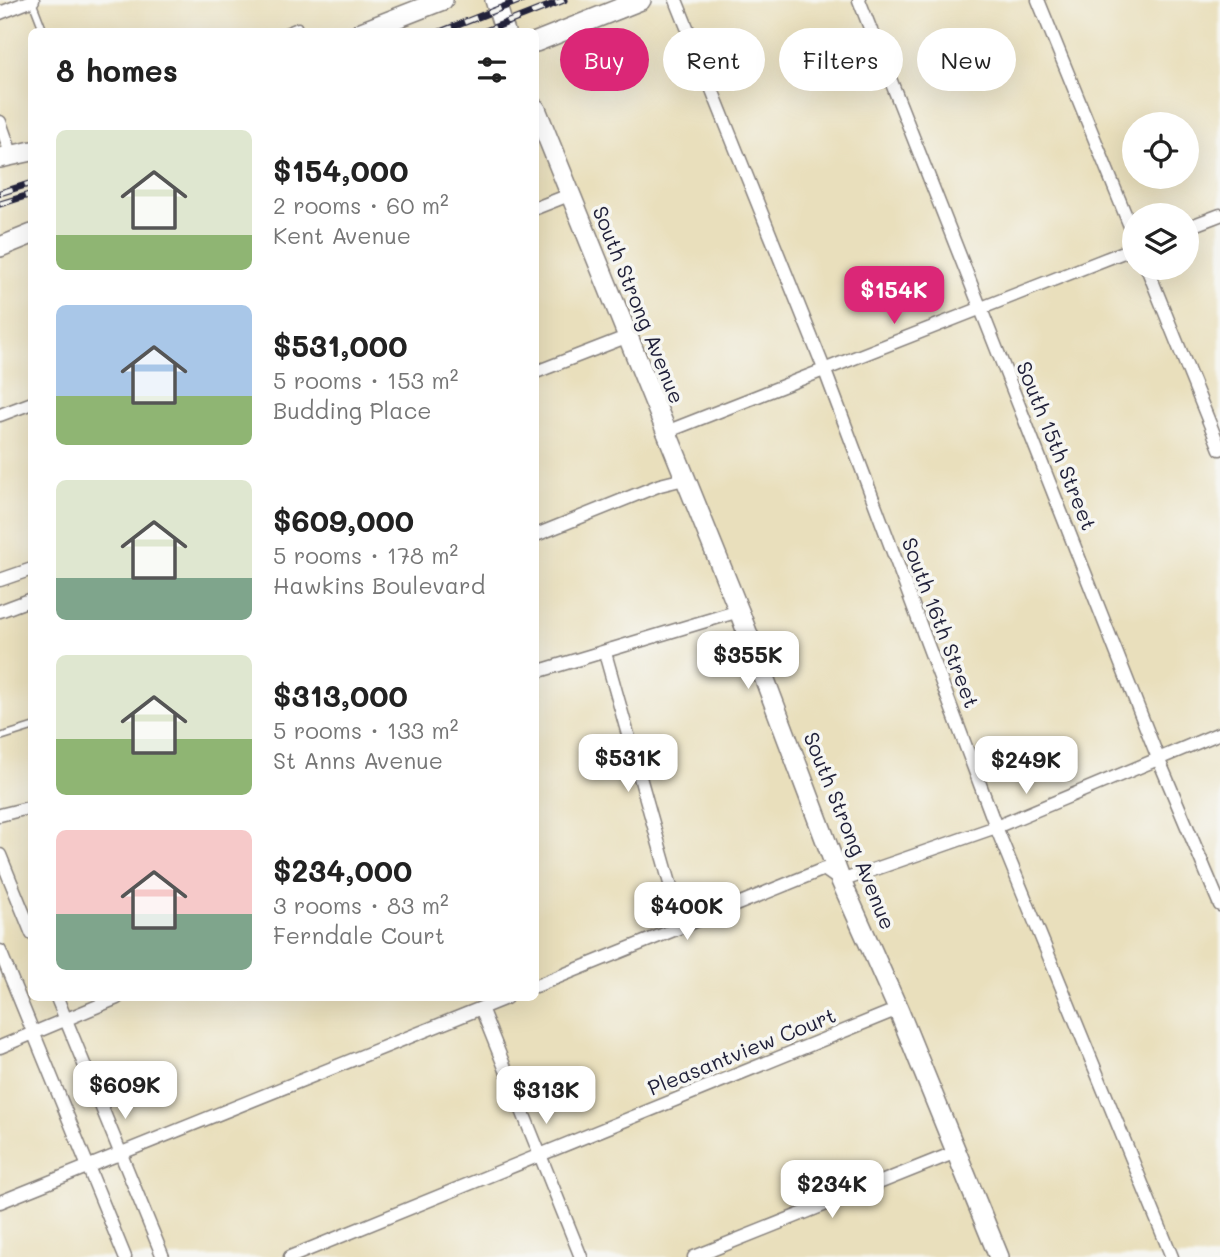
<!DOCTYPE html>
<html lang="en">
<head>
<meta charset="utf-8">
<style>
  body { margin:0; font-family:Mali,sans-serif; background:#f2f2f2; color:#222; height:100vh; display:flex; flex-direction:column; font-size:26px; white-space:nowrap }
  * { box-sizing:border-box; margin:0 }
  p { font-size:23px; color:#767676 }
  .icon { flex:none; width:38px; height:38px; fill:none; stroke:currentColor; stroke-width:2; stroke-linecap:round; stroke-linejoin:round }
  .map { position:relative; flex:1; overflow:hidden }
  .sheet { position:absolute; left:28px; top:28px; width:511px; height:973px; display:flex; flex-direction:column; background:#fff; border-radius:10px; box-shadow:0 7px 28px #0002 }
  .sheet>* { flex:none }
  .guide { position:absolute; left:560px; top:28px; width:555px; height:63px; display:flex; gap:14px }
  .controls { position:absolute; left:1122px; top:112px; display:grid; gap:14px }
  .controls a { display:grid; place-items:center; width:77px; height:77px; border-radius:50%; background:#fff; box-shadow:0 7px 28px #0002; font-size:35px }
  .price { position:absolute; translate:-50% -60px; padding:0 16px; border-radius:14px; background:#fff; color:#222; font-size:23px; line-height:46px; filter:drop-shadow(0 2px 4px #0008) }
  .price::after { content:''; position:absolute; left:50%; top:42px; width:21px; height:16px; margin-left:-10px; background:inherit; clip-path:polygon(0 0,100% 0,50% 100%) }
  .price.current { background:#db2777; color:#fff }
  ul { padding:0; list-style:none }
  li { display:flex; align-items:center; gap:21px; height:175px; padding:0 28px }
  li span { display:grid; place-items:center; flex:none; width:196px; height:140px; border-radius:10px; color:#555 }
  li>.icon { margin-inline-start:auto }
  span .icon { width:84px; height:84px; fill:#fffc; stroke-width:1 }
  li b { font-size:30px }
  h2 { display:flex; justify-content:space-between; align-items:center; height:84px; padding:0 28px; font-size:30px }
  .chip { padding:0 24px; border-radius:32px; background:#fff; box-shadow:0 7px 28px #0002; font-size:24px; line-height:63px }
  .chip.current { background:#db2777; color:#fff }
  .map>svg:first-child { display:block }
  .lines { fill:none; stroke-linecap:round; stroke-linejoin:round }
  .lane-casing { stroke:#86807c; stroke-width:9 }
  .street-casing { stroke:#86807c; stroke-width:15 }
  .secondary-casing { stroke:#86807c; stroke-width:22 }
  .lane { stroke:#fff; stroke-width:6 }
  .street { stroke:#fff; stroke-width:12 }
  .secondary { stroke:#fff; stroke-width:19 }
  .rail-casing { stroke:#22223b; stroke-width:7 }
  .rail { stroke:#f6f6f2; stroke-width:4.5; stroke-dasharray:13; stroke-linecap:butt }
  .labels { text-anchor:middle; stroke-width:7; stroke-linejoin:round; paint-order:stroke }
  .street-label { font-size:21px; fill:#22223b; stroke:#f6f6f2 }
</style>
</head>
<body>
<div class="map">
<svg width="1220" height="1257" viewBox="0 0 1220 1257">
  <rect width="100%" height="100%" fill="#f6f6f2"/>
  <filter id="ink" filterUnits="userSpaceOnUse"><feTurbulence type="fractalNoise" baseFrequency=".0143" numOctaves="2"/><feDisplacementMap in="SourceGraphic" scale="14" xChannelSelector="R" yChannelSelector="G"/><feConvolveMatrix kernelMatrix="1 2 1 2 8 2 1 2 1" color-interpolation-filters="sRGB"/></filter>
  <filter id="wash" filterUnits="userSpaceOnUse"><feTurbulence type="fractalNoise" baseFrequency=".00686" numOctaves="4" result="noise"/><feDisplacementMap in="SourceGraphic" scale="28" xChannelSelector="R" yChannelSelector="G"/><feGaussianBlur stdDeviation="1.57" result="paint"/><feColorMatrix in="noise" values="0 0 0 0 0 0 0 0 0 0 0 0 0 0 0 0 0 1.4 0 .05"/><feComposite in="paint" operator="in"/></filter>
  <g filter="url(#wash)">
    <rect width="100%" height="100%" fill="#e9dfbc"/>
  </g>
  <g filter="url(#ink)">
    <g class="lines">
      <defs>
        <path id="lane" d="M32 1 44 32
          M283 32 298 26 300 32
          M0 737 32 727"/>
        <path id="street" d="M676 0 825 371 996 827 1172 1257
          M859 0 1158 758 1220 905
          M1038 0 1134 236
          M0 13 33 0
          M0 122 12 156
          M536 208 569 195
          M1186 228 1220 215
          M1147 268 1220 449
          M536 372 626 337
          M0 415 32 403
          M666 432 1134 248
          M536 535 660 485 684 479
          M0 580 32 569
          M0 611 32 599
          M605 653 682 926
          M536 672 739 611
          M0 815 32 807
          M0 855 32 934
          M0 951 125 1257
          M536 986 824 869 841 881 996 827 1220 733
          M57 998 163 1257
          M481 1008 581 1257
          M0 1047 117 998
          M0 1202 506 998
          M290 1257 898 1009
          M694 1257 956 1152"/>
        <path id="secondary" d="M495 0 505 32
          M361 32 443 0
          M536 42 641 0
          M536 109 739 611 841 881 898 1009 999 1257
          M0 158 32 151
          M0 247 32 234"/>
      </defs>
      <use href="#lane" class="lane-casing"/>
      <use href="#street" class="street-casing"/>
      <use href="#secondary" class="secondary-casing"/>
      <use href="#lane" class="lane"/>
      <use href="#street" class="street"/>
      <use href="#secondary" class="secondary"/>
      <defs>
        <path id="rail" d="M440 32 521 0
          M483 32 564 0
          M0 193 32 183
          M0 204 32 194"/>
      </defs>
      <use href="#rail" class="rail-casing"/>
      <use href="#rail" class="rail"/>
    </g>
  </g>
  <g class="labels">
    <g class="street-label">
      <text transform="translate(638 305) rotate(68)" y="7">South Strong Avenue</text>
      <text transform="translate(1056 446) rotate(68)" y="7">South 15th Street</text>
      <text transform="translate(940 623) rotate(69)" y="7">South 16th Street</text>
      <text transform="translate(849 831) rotate(68)" y="7">South Strong Avenue</text>
      <text transform="translate(742 1052) rotate(-22)" y="7">Pleasantview Court</text>
    </g>
  </g>
</svg>
<div class="controls">
<a><svg class="icon" aria-label="locate" viewBox="0 0 24 24"><circle cx="12" cy="12" r="6"/><path d="M12 2v4M12 18v4M2 12h4M18 12h4"/></svg></a>
<a><svg class="icon" aria-label="layers" viewBox="0 0 24 24"><path d="M12 4l9 5-9 5-9-5zM3 14l9 5 9-5"/></svg></a>
</div>
<b class="price current" style="left:894px;top:326px">$154K</b>
<b class="price" style="left:748px;top:691px">$355K</b>
<b class="price" style="left:628px;top:794px">$531K</b>
<b class="price" style="left:1026px;top:796px">$249K</b>
<b class="price" style="left:687px;top:942px">$400K</b>
<b class="price" style="left:125px;top:1121px">$609K</b>
<b class="price" style="left:546px;top:1126px">$313K</b>
<b class="price" style="left:832px;top:1220px">$234K</b>
<div class="guide">
<a class="chip current">Buy</a>
<a class="chip">Rent</a>
<a class="chip">Filters</a>
<a class="chip">New</a>
</div>
<section class="sheet">
<h2>8 homes<svg class="icon" aria-label="filters" viewBox="0 0 24 24"><path d="M4 7h16M4 17h16"/><circle cx="9" cy="7" r="2"/><circle cx="15" cy="17" r="2"/></svg></h2>
<ul>
<li><span style="background:linear-gradient(#dfe7d0 75%,#8fb573 0)"><svg class="icon" aria-label="home" viewBox="0 0 24 24"><path d="M3 11l9-7 9 7M6 9v11h12V9"/></svg></span><div><b>$154,000</b><p>2 rooms · 60 m²</p><p>Kent Avenue</p></div></li>
<li><span style="background:linear-gradient(#a9c7e8 65%,#8fb573 0)"><svg class="icon" aria-label="home" viewBox="0 0 24 24"><path d="M3 11l9-7 9 7M6 9v11h12V9"/></svg></span><div><b>$531,000</b><p>5 rooms · 153 m²</p><p>Budding Place</p></div></li>
<li><span style="background:linear-gradient(#dfe7d0 70%,#7fa58c 0)"><svg class="icon" aria-label="home" viewBox="0 0 24 24"><path d="M3 11l9-7 9 7M6 9v11h12V9"/></svg></span><div><b>$609,000</b><p>5 rooms · 178 m²</p><p>Hawkins Boulevard</p></div></li>
<li><span style="background:linear-gradient(#dfe7d0 60%,#8fb573 0)"><svg class="icon" aria-label="home" viewBox="0 0 24 24"><path d="M3 11l9-7 9 7M6 9v11h12V9"/></svg></span><div><b>$313,000</b><p>5 rooms · 133 m²</p><p>St Anns Avenue</p></div></li>
<li><span style="background:linear-gradient(#f6c9c9 60%,#7fa58c 0)"><svg class="icon" aria-label="home" viewBox="0 0 24 24"><path d="M3 11l9-7 9 7M6 9v11h12V9"/></svg></span><div><b>$234,000</b><p>3 rooms · 83 m²</p><p>Ferndale Court</p></div></li>
</ul>
</section>
</div>
</body>
</html>
